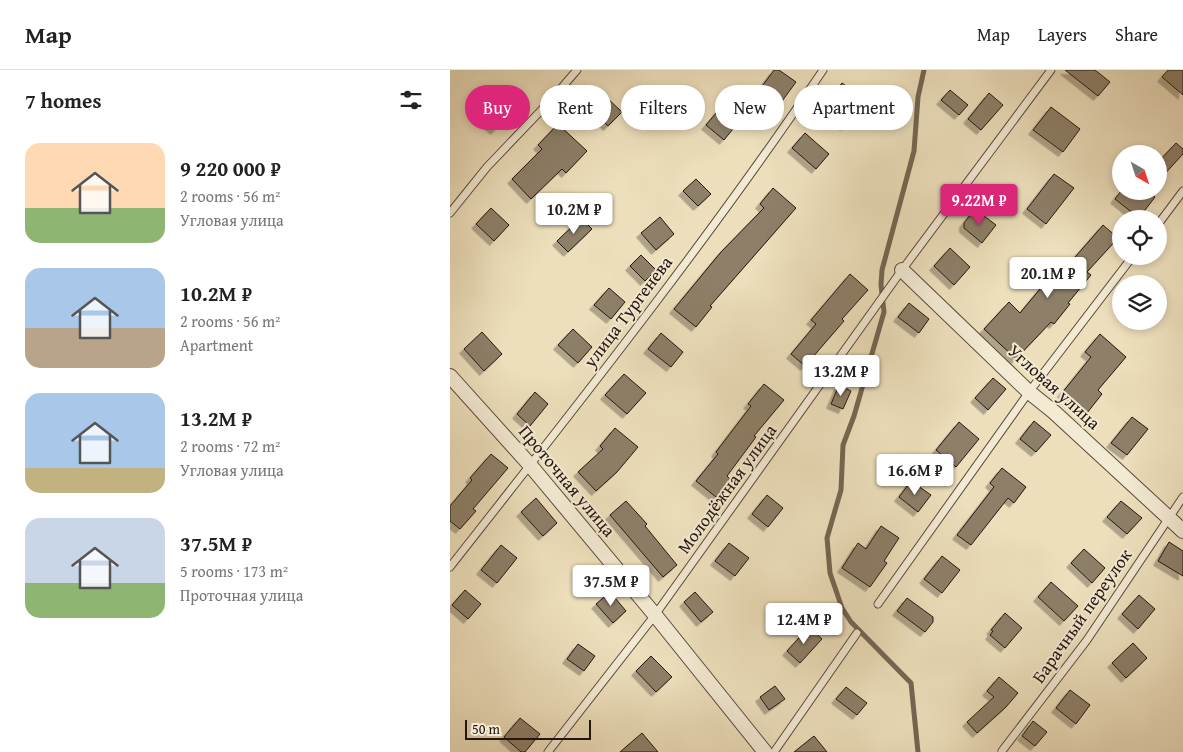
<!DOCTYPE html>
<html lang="en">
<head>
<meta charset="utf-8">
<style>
  body { margin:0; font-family:"Gentium Book Plus",serif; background:#f2f2f2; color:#222; height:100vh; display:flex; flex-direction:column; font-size:19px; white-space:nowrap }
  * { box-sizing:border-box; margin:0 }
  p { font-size:16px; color:#767676 }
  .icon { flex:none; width:28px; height:28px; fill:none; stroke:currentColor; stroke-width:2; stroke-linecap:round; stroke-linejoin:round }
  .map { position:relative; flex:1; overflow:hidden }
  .drawer { display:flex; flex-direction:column; background:#fff; width:450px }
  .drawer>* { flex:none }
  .top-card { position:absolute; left:15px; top:15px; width:475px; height:45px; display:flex; gap:10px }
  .needle { width:32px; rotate:141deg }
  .fabs { position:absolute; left:662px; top:75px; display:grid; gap:10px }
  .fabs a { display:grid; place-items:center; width:55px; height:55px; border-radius:50%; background:#fff; box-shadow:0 2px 8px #0003; font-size:25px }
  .scale { position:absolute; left:15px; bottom:12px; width:126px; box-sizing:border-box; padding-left:5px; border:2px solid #26160d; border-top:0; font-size:14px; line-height:18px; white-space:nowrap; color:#26160d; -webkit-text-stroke:4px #f3ead3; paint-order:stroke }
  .price { position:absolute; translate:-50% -42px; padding:0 11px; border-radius:5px; background:#fff; color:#222; font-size:16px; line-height:32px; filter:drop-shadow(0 1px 2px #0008) }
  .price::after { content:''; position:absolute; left:50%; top:30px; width:15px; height:11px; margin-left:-8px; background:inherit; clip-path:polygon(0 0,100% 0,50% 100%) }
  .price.active { background:#db2777; color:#fff }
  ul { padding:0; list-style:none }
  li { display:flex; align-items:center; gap:15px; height:125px; padding:0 25px }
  li span { display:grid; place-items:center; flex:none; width:140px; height:100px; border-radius:15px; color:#555 }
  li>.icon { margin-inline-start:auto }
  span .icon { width:60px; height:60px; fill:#fffc; stroke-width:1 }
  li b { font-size:21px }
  h2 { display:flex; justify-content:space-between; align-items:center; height:60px; padding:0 25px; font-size:21px }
  .pill { padding:0 18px; border-radius:22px; background:#fff; box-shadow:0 2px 8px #0003; font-size:18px; line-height:45px }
  .pill.active { background:#db2777; color:#fff }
  header { display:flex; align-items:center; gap:30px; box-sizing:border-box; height:70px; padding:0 25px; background:#fff; border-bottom:1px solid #e0e0e0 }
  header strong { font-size:24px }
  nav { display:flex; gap:28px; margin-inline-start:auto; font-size:18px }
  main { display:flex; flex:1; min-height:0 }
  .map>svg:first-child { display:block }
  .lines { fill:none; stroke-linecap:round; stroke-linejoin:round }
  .stream { stroke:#756652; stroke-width:5 }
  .building { fill:#8d7f68; stroke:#26160d; filter:url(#shadow) }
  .service-casing { stroke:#584839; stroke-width:9 }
  .minor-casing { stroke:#584839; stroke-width:16 }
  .service { stroke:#f3ead3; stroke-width:7 }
  .minor { stroke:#f3ead3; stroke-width:14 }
  .labels { text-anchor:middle; stroke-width:4; stroke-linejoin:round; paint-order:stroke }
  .street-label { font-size:18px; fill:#26160d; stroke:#f3ead3 }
</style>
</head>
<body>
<header>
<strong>Map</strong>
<nav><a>Map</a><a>Layers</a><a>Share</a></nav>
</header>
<main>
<section class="drawer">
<h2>7 homes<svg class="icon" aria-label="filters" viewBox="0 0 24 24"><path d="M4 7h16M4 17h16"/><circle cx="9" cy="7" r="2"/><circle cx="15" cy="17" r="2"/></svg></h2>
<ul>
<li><span style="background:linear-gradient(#ffd9b3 65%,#8fb573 0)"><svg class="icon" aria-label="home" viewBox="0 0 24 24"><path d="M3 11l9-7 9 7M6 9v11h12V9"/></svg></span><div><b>9 220 000 ₽</b><p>2 rooms · 56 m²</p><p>Угловая улица</p></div></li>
<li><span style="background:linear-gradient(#a9c7e8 60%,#b9a48a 0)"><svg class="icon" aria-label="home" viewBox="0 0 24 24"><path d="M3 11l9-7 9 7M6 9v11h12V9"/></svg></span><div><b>10.2M ₽</b><p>2 rooms · 56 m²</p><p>Apartment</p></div></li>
<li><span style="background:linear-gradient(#a9c7e8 75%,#c2b280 0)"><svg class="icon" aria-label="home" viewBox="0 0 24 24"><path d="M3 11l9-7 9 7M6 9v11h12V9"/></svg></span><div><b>13.2M ₽</b><p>2 rooms · 72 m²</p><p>Угловая улица</p></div></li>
<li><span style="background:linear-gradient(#c9d6e8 65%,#8fb573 0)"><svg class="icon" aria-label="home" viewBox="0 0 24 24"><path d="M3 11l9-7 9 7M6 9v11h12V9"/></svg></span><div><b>37.5M ₽</b><p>5 rooms · 173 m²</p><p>Проточная улица</p></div></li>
</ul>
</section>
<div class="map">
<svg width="733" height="682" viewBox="0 0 733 682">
  <defs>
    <filter id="shadow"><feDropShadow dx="-4.5" dy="4.5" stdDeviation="0" flood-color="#0004"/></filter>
  </defs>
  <rect width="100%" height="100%" fill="#eddfbc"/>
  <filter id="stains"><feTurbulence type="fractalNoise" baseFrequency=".004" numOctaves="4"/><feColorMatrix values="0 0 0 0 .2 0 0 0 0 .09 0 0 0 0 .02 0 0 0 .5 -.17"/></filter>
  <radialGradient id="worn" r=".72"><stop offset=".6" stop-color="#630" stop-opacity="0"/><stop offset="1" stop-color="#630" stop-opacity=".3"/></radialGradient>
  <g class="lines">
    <path class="stream" d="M468 682 461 613 401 552 392 538 380 503 377 468 391 420 393 375 404 346 434 242 431 215 432 200 464 81 468 27 474 0"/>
  </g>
  <path class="building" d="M324 0H329L346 12 327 38 307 23Z
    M615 0H645L660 12 648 26Z
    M718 0H733V25L712 7Z
    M392 13 414 29 395 56 373 40Z
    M500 20 518 35 509 45 491 30Z
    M42 22 63 41 45 60 24 41Z
    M283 23 300 38 274 70 256 55Z
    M539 23 553 35 531 60 518 49Z
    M156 27 172 42 158 56 142 41Z
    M601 37 630 59 613 82 583 60Z
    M108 54 137 81 116 103 112 99 81 129 62 109 92 79 88 75Z
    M355 63 379 84 366 99 342 78Z
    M726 73 733 79V84L709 110V91Z
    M604 104 624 118 596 154 577 139Z
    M246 109 261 124 248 136 233 121Z
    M323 118 346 138 260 236 262 237 246 257 224 239 271 182 314 138 310 134Z
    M671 121H697L705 127 689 148 665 129Z
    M41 138 59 155 44 171 26 154Z
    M525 139 546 155 532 173 514 158V153Z
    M210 147 224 164 206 180 191 163Z
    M131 148 142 159 118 182 107 171Z
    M653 155 668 168 637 202 641 205 618 233 620 234 604 254 601 252 566 289 534 259 559 232 570 243 595 213 599 217Z
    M500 178 520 197 504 215 484 196Z
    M191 185 206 200 195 211 180 196Z
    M400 204 418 220 392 249 394 251 355 296 341 284 366 254 361 250Z
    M159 218 175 232 161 249 144 235Z
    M459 233 479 249 469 263 448 247Z
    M123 259 142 277 128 293 108 275Z
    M32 262 52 284 34 301 14 279Z
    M211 263 233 282 221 297 198 279Z
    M650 264 676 287 648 320 652 324 637 343 612 323 641 287 635 282Z
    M174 304 196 323 177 344 155 325Z
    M543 308 556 319 538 340 525 328Z
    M314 314 334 330 304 366 306 367 277 406 281 410 266 427 246 411 268 384 266 382 301 336 298 334Z
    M389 315 401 321 393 339 381 334Z
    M85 322 98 334 80 356 67 344Z
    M682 347 698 359 677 385 661 373Z
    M584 351 601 365 586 382 570 369Z
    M509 352 529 369 506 397 486 380Z
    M165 358 188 377 167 402 146 421 128 402 153 379 150 376Z
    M41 384 58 398 23 439 26 441 10 459 0 451V436L22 410 20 408Z
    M552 398 576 417 564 433 558 428 521 475 507 465 544 417 540 413Z
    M461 411 481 425 468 442 449 427Z
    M317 425 333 438 318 457 302 444Z
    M86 428 107 453 93 466 71 442Z
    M176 431 197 454 195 456 227 495 213 507 160 445Z
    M671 431 692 448 677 464 657 447Z
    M431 456 449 468 434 491 437 493 420 517 392 498 408 473 416 479Z
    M719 472 733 481V506L708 491Z
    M279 473 299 488 285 506 265 491Z
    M51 475 67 488 47 513 31 500Z
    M634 479 655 498 642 513 621 493Z
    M492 486 510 500 492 523 474 509Z
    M601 512 628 536 614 551 588 527Z
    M15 520 31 534 18 549 2 535Z
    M160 522 176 541 163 553 146 534Z
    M245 522 263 542 251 552 234 532Z
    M689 525 705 539 688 559 672 544Z
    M457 528 483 547V552L475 562 447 541Z
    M555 543 572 558 555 578 540 565 543 561 541 560Z
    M359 557 372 569 350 593 337 581Z
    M683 573 697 588 676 608 662 593Z
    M128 574 145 586 134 601 117 589Z
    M201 586 222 607 206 622 186 601Z
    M549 607 568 623 556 637 527 663 517 652 544 627 537 621Z
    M325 616 335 629 319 640 310 627Z
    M396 617 417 633 407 645 386 629Z
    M620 620 640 635 626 654 606 638Z
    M70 648 90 664 75 682H71L54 667Z
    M583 651 597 662 585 676 572 666Z
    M192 663 208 682H170Z
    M364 666 377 682H344Z"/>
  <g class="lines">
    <defs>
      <path id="service" d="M0 143 37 97 101 30 127 0
        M709 153 733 121
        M0 497C128 334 257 172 373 0
        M428 534 579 322 683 186
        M552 681 637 570 733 427
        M98 682 205 545 452 200 601 0
        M324 682 407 563"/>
      <path id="minor" d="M452 200 579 322 604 342 733 461
        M0 306 80 395 205 545 315 682"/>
    </defs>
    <use href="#service" class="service-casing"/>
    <use href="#minor" class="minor-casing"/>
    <use href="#service" class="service"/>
    <use href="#minor" class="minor"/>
  </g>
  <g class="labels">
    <g class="street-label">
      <text transform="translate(178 242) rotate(-53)" y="6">улица Тургенева</text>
      <text transform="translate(604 317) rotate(42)" y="6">Угловая улица</text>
      <text transform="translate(117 411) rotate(50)" y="6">Проточная улица</text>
      <text transform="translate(277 419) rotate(-54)" y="6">Молодёжная улица</text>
      <text transform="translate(632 546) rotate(-55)" y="6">Барачный переулок</text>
    </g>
  </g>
  <rect width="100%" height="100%" filter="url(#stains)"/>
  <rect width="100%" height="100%" fill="url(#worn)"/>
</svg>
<div class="fabs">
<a><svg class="needle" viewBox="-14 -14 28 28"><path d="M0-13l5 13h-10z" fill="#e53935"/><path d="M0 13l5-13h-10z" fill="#767676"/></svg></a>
<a><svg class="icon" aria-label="locate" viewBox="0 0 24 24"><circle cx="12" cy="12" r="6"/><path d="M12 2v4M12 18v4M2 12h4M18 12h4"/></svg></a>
<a><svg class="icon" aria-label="layers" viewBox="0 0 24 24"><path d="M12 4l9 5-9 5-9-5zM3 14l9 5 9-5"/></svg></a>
</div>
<div class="scale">50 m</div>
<b class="price active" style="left:529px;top:156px">9.22M ₽</b>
<b class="price" style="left:124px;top:165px">10.2M ₽</b>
<b class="price" style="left:598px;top:229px">20.1M ₽</b>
<b class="price" style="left:391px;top:327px">13.2M ₽</b>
<b class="price" style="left:465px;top:426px">16.6M ₽</b>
<b class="price" style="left:161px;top:537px">37.5M ₽</b>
<b class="price" style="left:354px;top:575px">12.4M ₽</b>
<div class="top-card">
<a class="pill active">Buy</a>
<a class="pill">Rent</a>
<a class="pill">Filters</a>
<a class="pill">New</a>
<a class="pill">Apartment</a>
</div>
</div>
</main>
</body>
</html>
